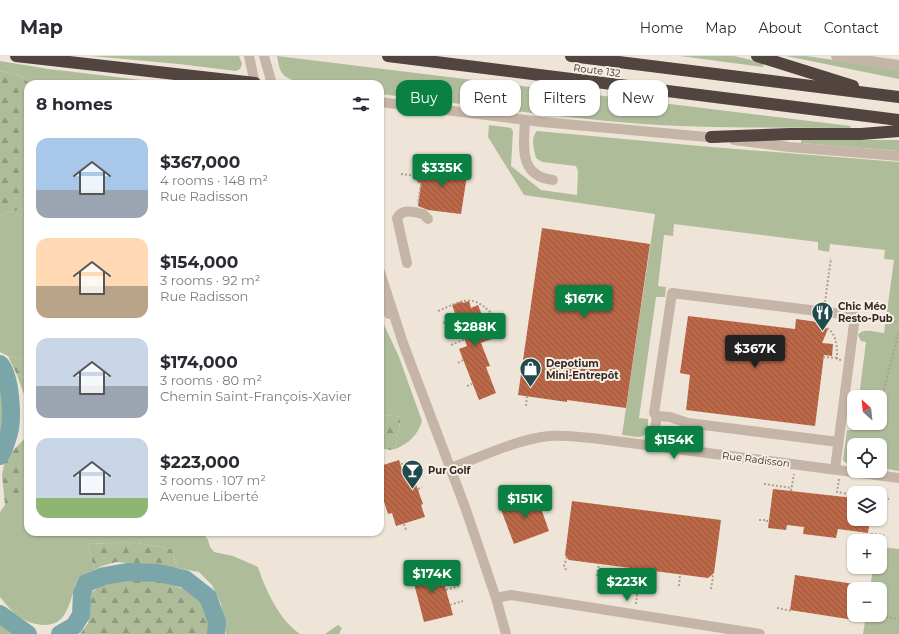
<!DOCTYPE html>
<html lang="en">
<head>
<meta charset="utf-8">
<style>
  body { margin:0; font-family:Montserrat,sans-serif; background:#f2f2f3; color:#2b2b33; height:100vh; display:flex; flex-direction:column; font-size:15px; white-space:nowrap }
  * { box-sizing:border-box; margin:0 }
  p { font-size:13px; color:#7c7c81 }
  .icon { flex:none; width:22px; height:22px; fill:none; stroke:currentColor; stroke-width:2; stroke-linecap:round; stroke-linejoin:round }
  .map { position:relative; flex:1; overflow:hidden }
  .details { position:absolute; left:24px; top:24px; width:360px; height:456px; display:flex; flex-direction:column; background:#fff; border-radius:12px; box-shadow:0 1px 3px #0004 }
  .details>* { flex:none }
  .banner { position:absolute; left:396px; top:24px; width:380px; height:36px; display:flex; gap:8px }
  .needle { width:26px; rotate:333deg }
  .buttons { position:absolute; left:847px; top:334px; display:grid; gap:8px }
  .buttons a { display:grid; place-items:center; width:40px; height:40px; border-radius:8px; background:#fff; box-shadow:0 1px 3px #0004; font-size:20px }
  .price { position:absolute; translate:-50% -34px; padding:0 9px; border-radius:4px; background:#0b8043; color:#fff; font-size:13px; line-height:26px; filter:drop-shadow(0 1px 2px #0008) }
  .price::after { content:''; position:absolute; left:50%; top:24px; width:12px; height:9px; margin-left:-6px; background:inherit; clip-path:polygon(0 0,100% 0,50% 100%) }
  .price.active { background:#222; color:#fff }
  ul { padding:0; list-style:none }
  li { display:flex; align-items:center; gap:12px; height:100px; padding:0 12px }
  li span { display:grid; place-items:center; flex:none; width:112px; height:80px; border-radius:12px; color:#555 }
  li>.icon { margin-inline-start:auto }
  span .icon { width:48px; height:48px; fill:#fffc; stroke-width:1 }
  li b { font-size:17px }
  h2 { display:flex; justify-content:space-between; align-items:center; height:48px; padding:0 12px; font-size:17px }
  .pill { padding:0 14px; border-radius:12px; background:#fff; box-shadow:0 1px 3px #0004; font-size:14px; line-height:36px }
  .pill.active { background:#0b8043; color:#fff }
  header { display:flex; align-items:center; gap:24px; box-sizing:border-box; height:56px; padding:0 20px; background:#fff; border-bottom:1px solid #e1e1e2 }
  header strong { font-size:19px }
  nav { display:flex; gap:22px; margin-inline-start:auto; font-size:14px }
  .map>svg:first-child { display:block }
  .green { fill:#afbc9a }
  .forest { fill:url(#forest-firs) }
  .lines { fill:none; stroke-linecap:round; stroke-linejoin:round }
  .river { stroke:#7aa6a9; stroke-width:18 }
  .building { fill:url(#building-back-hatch) }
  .path { stroke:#b19f90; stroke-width:2; stroke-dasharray:2 2; stroke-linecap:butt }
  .minor { stroke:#c5b5a6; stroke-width:10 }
  .highway { stroke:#52443e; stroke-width:12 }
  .labels { text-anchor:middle; stroke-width:4; stroke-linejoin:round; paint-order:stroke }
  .street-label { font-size:10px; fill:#322a26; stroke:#f7efe4 }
  .poi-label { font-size:10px; font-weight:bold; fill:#322a26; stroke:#f7efe4; text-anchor:start }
</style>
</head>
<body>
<header>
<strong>Map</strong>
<nav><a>Home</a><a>Map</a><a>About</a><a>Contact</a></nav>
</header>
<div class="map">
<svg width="899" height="578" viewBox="0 0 899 578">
  <defs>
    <pattern id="forest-firs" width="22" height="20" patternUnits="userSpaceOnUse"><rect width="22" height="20" fill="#afbc9a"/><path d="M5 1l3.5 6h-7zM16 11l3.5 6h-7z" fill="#8f997d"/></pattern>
    <pattern id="building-back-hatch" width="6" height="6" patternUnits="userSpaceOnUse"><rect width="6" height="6" fill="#bb6849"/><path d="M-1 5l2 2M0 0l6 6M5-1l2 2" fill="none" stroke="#99563d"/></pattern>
  </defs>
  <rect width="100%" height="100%" fill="#eee5d8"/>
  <path class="green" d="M91 0H239L242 8 240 13 236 15 179 8Z
    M277 0 851 70 850 72C777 71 703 73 630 67 546 60 463 48 380 38V28H295V25C280 20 280 15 277 0Z
    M680 0H734L764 7 763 11Z
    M786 0H807L899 14V23Z
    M0 5 49 13 175 28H30L20 19 0 15Z
    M489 69 511 72 513 75 511 110 541 134 577 139 578 115 576 110 542 106 536 102C534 93 530 82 537 75L711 91 899 106V415L880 412V389H854V409L847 408 843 404 847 374H855L856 367H880V341H859L866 286 861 285 858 279C863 271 876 277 884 277L894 204 884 203 885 194 830 188 829 196 818 194V186L674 168 673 180 664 179 658 230 666 231 665 241H656L639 362 648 363C649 386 640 381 622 379L655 158 524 139 488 81Z
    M801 84H899V95L801 87Z
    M28 152V304L8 300 0 296V160L5 157Z
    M380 260 399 301 422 365C418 379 408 388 395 393L401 361 380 358Z
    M17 319 28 322V363L27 347Z
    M28 418V476H203L208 484 210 491 214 496 233 500 258 511C265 533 280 565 300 578H226L221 548 212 529 199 516 177 512 172 493 131 486 88 488 94 514C89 516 84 517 80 521 76 524 75 530 74 534 67 556 63 573 36 568 20 565 10 554 0 541V456L5 449H17L26 434 23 427Z
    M880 491 899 493V578H863L866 559H880V533H870L873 511H880Z
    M338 569 342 572 339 578H325Z"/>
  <path class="forest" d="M0 15 20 19 30 28H28V152L5 157 0 160Z
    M8 300 28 304V322L17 319Z
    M0 328C6 344 6 368 0 384Z
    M380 358 401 361 395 393 389 394 380 392Z
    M28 373V418L23 427 26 434 25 443 17 449H5L2 419 5 403 24 383Z
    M131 486 172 493 177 512 116 506 102 510 94 514 88 488Z
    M124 524 160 526 188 534 202 544 210 561 209 578H80L88 567 91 537 106 526Z
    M0 569 18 578H0Z"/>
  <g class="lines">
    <path class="river" d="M0 308C11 320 13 362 9 377 7 385 4 393 0 400
      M0 558 28 578
      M60 578 74 570 81 559 82 537 86 527 104 520 127 516 158 517 185 523 208 541 217 566 216 578"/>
  </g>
  <path class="building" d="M423 107 468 113 461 158 428 154 418 150 421 127 417 126 418 115H422Z
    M542 172 650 188 626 352 567 344V346L518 339Z
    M462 245 463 247 469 245 471 252 478 249 492 283 481 287 490 310 486 311 496 337 479 344 459 293 467 290 452 249Z
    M688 260 795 273 796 263 818 266 817 268 828 273 822 287 833 288 832 300 824 299 815 370 686 354 690 319 680 317Z
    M399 404 402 413 406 412 410 421 413 420 423 448 421 449 425 461 396 470 392 457 388 458 380 433V410Z
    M773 433 854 442V463H870L868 477 838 473 836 482 803 478 804 471 787 469 786 474 768 472Z
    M536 438 549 475 514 488 500 451Z
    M572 445 721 464 714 517 708 522 569 504 565 499Z
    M439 509 453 559 424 566 411 516Z
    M795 519 854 528V564L790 554Z"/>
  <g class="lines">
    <path class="path" d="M401 118 418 120 417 126 421 127 418 148
      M825 246 831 202
      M438 255C460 246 471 236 491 257
      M871 262 899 266
      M822 264 821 269C837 275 837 288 837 303L841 304
      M443 267 457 262
      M451 289 465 283
      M823 301 837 302
      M458 307 463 304
      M467 330 472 328
      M880 349 899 275
      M526 350 527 340
      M850 371 874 372 875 367
      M401 408 413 404
      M408 415 416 412
      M839 423 837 436 854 439
      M764 428 792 432
      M418 433 422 431
      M791 435 794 418
      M880 442 889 443
      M759 464H767V467
      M404 468 406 474
      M863 485V481L870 482V478L884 479
      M567 501 564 510 567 516
      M442 518H444L452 507
      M597 520 599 508
      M679 530 680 518
      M711 533 713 521 712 519
      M446 534 459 530
      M636 548 640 513
      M450 549 463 545
      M777 552 792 555
      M886 561 899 563"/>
    <path class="minor" d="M249 0 255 28
      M264 0 272 28
      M836 0 899 9
      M380 46 542 66 718 82
      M525 64C524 90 518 120 553 124
      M734 84 789 91 899 100
      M407 207 397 162C403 152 414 156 423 158L428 163
      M380 216 403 287 465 451 496 542 506 578
      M380 242 389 258
      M657 360 670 361 688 367 838 386
      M652 390 657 360 654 357 672 237 834 257 855 260 835 413
      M451 412C483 400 515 384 549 380 563 379 578 381 592 382L899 422
      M496 542 511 539 760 578"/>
    <path class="highway" d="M16 0 255 27
      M388 0 899 64
      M571 0 899 41
      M757 0 853 30
      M711 81 790 78H861L899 75"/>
  </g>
  <defs>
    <symbol id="restaurant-pin" viewBox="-11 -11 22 30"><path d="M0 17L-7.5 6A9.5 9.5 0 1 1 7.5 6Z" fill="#1f4b4f" stroke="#f7efe4"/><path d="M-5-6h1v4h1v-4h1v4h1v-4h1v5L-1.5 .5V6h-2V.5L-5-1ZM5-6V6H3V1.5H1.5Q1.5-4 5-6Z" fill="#fff"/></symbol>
    <symbol id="shop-pin" viewBox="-11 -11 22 30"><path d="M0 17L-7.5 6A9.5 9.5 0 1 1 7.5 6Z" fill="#1f4b4f" stroke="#f7efe4"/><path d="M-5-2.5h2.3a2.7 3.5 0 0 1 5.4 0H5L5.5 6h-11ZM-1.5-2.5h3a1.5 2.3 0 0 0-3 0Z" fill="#fff"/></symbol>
    <symbol id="bar-pin" viewBox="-11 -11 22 30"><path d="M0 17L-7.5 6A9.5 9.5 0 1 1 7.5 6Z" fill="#1f4b4f" stroke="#f7efe4"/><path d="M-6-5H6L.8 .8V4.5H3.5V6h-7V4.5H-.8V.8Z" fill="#fff"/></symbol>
  </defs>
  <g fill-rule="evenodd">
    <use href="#restaurant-pin" x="810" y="244" width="25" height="34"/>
    <use href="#shop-pin" x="518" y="300" width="25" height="34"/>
    <use href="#bar-pin" x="400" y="402" width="25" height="34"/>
  </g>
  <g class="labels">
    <g class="street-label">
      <text transform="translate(597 14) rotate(7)" y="4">Route 132</text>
      <text transform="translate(756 403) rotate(7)" y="4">Rue Radisson</text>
    </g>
    <g class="poi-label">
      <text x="838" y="254">Chic Méo<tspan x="838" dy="12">Resto-Pub</tspan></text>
      <text x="546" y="311">Depotium<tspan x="546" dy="12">Mini-Entrepôt</tspan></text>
      <text x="428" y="418">Pur Golf</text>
    </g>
  </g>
</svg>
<div class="buttons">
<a><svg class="needle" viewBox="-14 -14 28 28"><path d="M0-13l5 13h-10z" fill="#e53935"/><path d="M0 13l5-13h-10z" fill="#7c7c81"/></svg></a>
<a><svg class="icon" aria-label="locate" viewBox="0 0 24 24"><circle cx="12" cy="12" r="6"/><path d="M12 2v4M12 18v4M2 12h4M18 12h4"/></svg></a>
<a><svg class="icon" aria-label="layers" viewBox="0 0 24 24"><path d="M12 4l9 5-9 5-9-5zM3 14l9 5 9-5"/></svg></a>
<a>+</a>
<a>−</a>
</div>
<b class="price" style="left:442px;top:132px">$335K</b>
<b class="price" style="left:584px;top:263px">$167K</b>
<b class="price" style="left:475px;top:291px">$288K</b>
<b class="price active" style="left:755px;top:313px">$367K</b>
<b class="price" style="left:674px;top:404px">$154K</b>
<b class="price" style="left:525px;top:463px">$151K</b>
<b class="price" style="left:432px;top:538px">$174K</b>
<b class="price" style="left:627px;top:546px">$223K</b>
<div class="banner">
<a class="pill active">Buy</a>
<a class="pill">Rent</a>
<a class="pill">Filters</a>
<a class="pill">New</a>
</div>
<section class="details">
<h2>8 homes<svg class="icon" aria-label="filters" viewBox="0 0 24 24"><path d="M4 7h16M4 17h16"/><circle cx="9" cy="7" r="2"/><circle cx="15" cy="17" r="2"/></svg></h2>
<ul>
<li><span style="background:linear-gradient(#a9c7e8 65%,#9aa5b1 0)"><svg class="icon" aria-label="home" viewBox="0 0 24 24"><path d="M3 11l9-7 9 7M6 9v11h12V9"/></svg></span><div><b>$367,000</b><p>4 rooms · 148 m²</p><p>Rue Radisson</p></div></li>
<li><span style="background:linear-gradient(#ffd9b3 60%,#b9a48a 0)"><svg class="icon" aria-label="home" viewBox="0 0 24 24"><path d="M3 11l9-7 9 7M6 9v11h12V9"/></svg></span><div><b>$154,000</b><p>3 rooms · 92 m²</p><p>Rue Radisson</p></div></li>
<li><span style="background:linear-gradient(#c9d6e8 60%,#9aa5b1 0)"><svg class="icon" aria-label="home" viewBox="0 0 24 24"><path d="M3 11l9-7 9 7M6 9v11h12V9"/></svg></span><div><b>$174,000</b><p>3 rooms · 80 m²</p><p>Chemin Saint-François-Xavier</p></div></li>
<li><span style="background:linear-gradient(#c9d6e8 75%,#8fb573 0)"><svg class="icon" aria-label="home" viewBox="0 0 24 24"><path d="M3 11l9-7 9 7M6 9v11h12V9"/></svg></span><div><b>$223,000</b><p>3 rooms · 107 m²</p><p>Avenue Liberté</p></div></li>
</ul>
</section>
</div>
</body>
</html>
